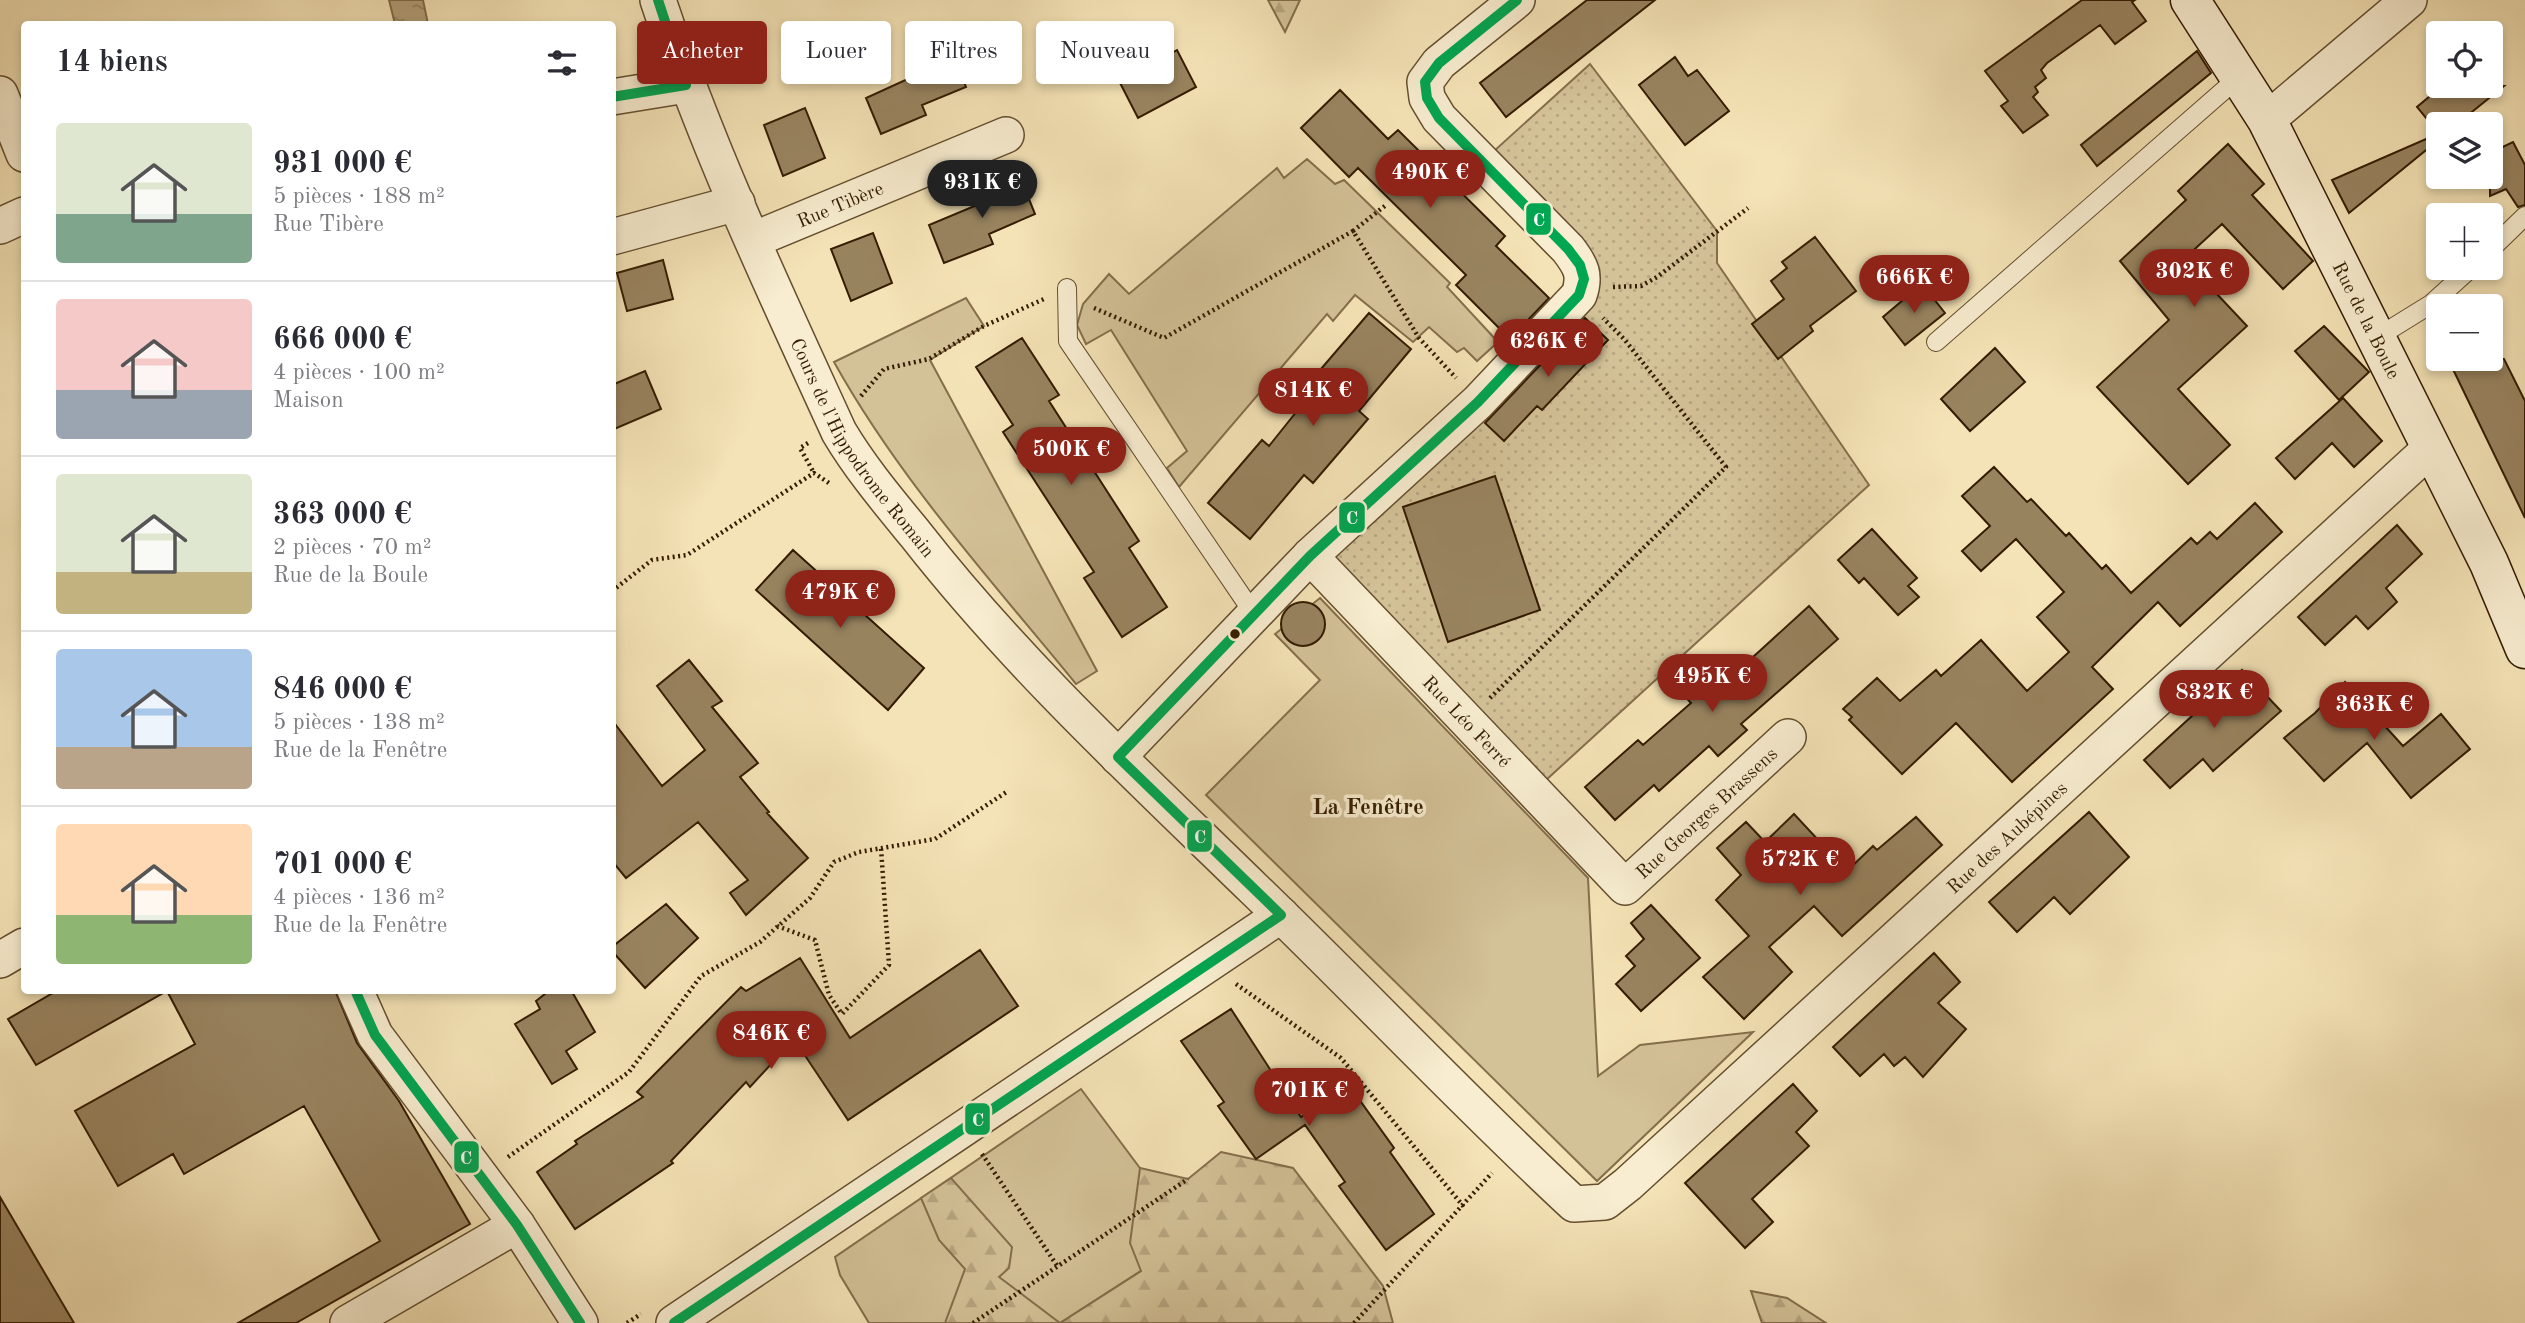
<!DOCTYPE html>
<html lang="fr">
<head>
<meta charset="utf-8">
<style>
  body { margin:0; font-family:"Old Standard TT",serif; background:#f2f2f3; color:#2b2b33; height:100vh; display:flex; flex-direction:column; font-size:26px; white-space:nowrap }
  * { box-sizing:border-box; margin:0 }
  p { font-size:23px; color:#7c7c81 }
  .icon { flex:none; width:38px; height:38px; fill:none; stroke:currentColor; stroke-width:2; stroke-linecap:round; stroke-linejoin:round }
  .map { position:relative; flex:1; overflow:hidden }
  .sheet { position:absolute; left:21px; top:21px; width:595px; height:973px; display:flex; flex-direction:column; background:#fff; border-radius:7px; box-shadow:0 4px 10px #0003 }
  .sheet>* { flex:none }
  .guide { position:absolute; left:637px; top:21px; width:665px; height:63px; display:flex; gap:14px }
  .fabs { position:absolute; left:2426px; top:21px; display:grid; gap:14px }
  .fabs a { display:grid; place-items:center; width:77px; height:77px; border-radius:7px; background:#fff; box-shadow:0 4px 10px #0003; font-size:35px }
  .price { position:absolute; translate:-50% -60px; padding:0 16px; border-radius:24px; background:#8f2418; color:#fff; font-size:23px; line-height:46px; filter:drop-shadow(0 2px 4px #0008) }
  .price::after { content:''; position:absolute; left:50%; top:42px; width:21px; height:16px; margin-left:-10px; background:inherit; clip-path:polygon(0 0,100% 0,50% 100%) }
  .price.current { background:#222; color:#fff }
  ul { padding:0; list-style:none }
  li { display:flex; align-items:center; gap:21px; height:175px; padding:0 35px }
  li+li { border-top:2px solid #e1e1e2 }
  li span { display:grid; place-items:center; flex:none; width:196px; height:140px; border-radius:7px; color:#555 }
  li>.icon { margin-inline-start:auto }
  span .icon { width:84px; height:84px; fill:#fffc; stroke-width:1 }
  li b { font-size:30px }
  h2 { display:flex; justify-content:space-between; align-items:center; height:84px; padding:0 35px; font-size:30px }
  .pill { padding:0 24px; border-radius:7px; background:#fff; box-shadow:0 4px 10px #0003; font-size:24px; line-height:63px }
  .pill.current { background:#8f2418; color:#fff }
  .map>svg:first-child { display:block }
  .grass { fill:#d3c197; stroke:#846e4c; stroke-width:2 }
  .forest { fill:url(#forest-firs); stroke:#846e4c; stroke-width:2 }
  .garden { fill:url(#garden-dots); stroke:#846e4c; stroke-width:2 }
  .water { fill:url(#water-ripples); stroke:#806b48; stroke-width:2 }
  .building { fill:#98835f; stroke:#341c01; stroke-width:2 }
  .lines { fill:none; stroke-linecap:round; stroke-linejoin:round }
  .lane-casing { stroke:#644e2e; stroke-width:20 }
  .street-casing { stroke:#644e2e; stroke-width:38 }
  .secondary-casing { stroke:#341c01; stroke-width:41 }
  .path { stroke:#341c01; stroke-width:4.5; stroke-dasharray:2 3.5; stroke-linecap:butt }
  .lane { stroke:#f8edd0; stroke-width:18 }
  .street { stroke:#f8edd0; stroke-width:35 }
  .secondary { stroke:#f8edd0; stroke-width:38 }
  .bus-1-casing { stroke:#f8edd0; stroke-width:16 }
  .bus-1 { stroke:#00a651; stroke-width:10 }
  .bus-dot { fill:#341c01; stroke:#f8edd0; stroke-width:2.5 }
  .labels { text-anchor:middle; stroke-width:7; stroke-linejoin:round; paint-order:stroke }
  .street-label { font-size:19px; fill:#341c01; stroke:#f8edd0 }
  .quarter-label { font-size:23px; font-weight:bold; fill:#341c01; stroke:#f8edd0 }
  .line-badge { stroke:#f8edd0; stroke-width:2.5 }
  .badge-label { font-size:19px; text-anchor:middle; font-weight:bold; fill:#fff }
</style>
</head>
<body>
<div class="map">
<svg width="2525" height="1323" viewBox="0 0 2525 1323">
  <defs>
    <pattern id="forest-firs" width="22" height="20" patternUnits="userSpaceOnUse" patternTransform="scale(1.75)"><rect width="22" height="20" fill="#d3c197"/><path d="M5 1l3.5 6h-7zM16 11l3.5 6h-7z" fill="#b6a580"/></pattern>
    <pattern id="garden-dots" width="8" height="8" patternUnits="userSpaceOnUse" patternTransform="scale(1.75)"><rect width="8" height="8" fill="#d3c197"/><path d="M2 2h.1M6 6h.1" fill="none" stroke="#b6a580" stroke-width="1.8" stroke-linecap="round"/></pattern>
    <pattern id="water-ripples" width="26" height="14" patternUnits="userSpaceOnUse" patternTransform="scale(1.75)"><rect width="26" height="14" fill="#b39f78"/><path d="M2 4q2-2 4 0t4 0M15 11q2-2 4 0t4 0" fill="none" stroke="#928160"/></pattern>
  </defs>
  <rect width="100%" height="100%" fill="#f4e3b6"/>
  <filter id="stains"><feTurbulence type="fractalNoise" baseFrequency=".00286" numOctaves="4"/><feColorMatrix values="0 0 0 0 .2 0 0 0 0 .09 0 0 0 0 .02 0 0 0 .5 -.17"/></filter>
  <radialGradient id="worn" r=".72"><stop offset=".6" stop-color="#630" stop-opacity="0"/><stop offset="1" stop-color="#630" stop-opacity=".3"/></radialGradient>
  <path class="grass" d="M1307 159 1335 184 1344 180 1450 283 1447 287 1498 342 1477 361 1464 348 1457 352 1429 327 1413 342 1355 295 1333 321 1327 314 1179 487 1167 468 1187 451 1111 330 1086 344 1077 325 1083 304 1109 274 1129 294 1277 168 1284 178Z
    M966 298 984 326 930 360 1097 671 1076 684C991 580 899 479 834 362Z
    M1320 598 1588 878 1598 1076 1640 1045 1753 1032 1597 1181 1206 795 1320 680 1275 634Z
    M1081 1089 1192 1238 1060 1323H869L840 1275 835 1257Z"/>
  <path class="forest" d="M1268 0H1300L1285 32Z
    M1221 1152 1293 1168 1383 1286 1393 1323H945L965 1269 939 1240 921 1198 951 1178 1012 1247 1009 1268 999 1277 1060 1323 1141 1271 1130 1243 1140 1168 1188 1179Z
    M1751 1291 1787 1298 1826 1323H1762Z"/>
  <path class="garden" d="M1590 64 1717 231V263L1869 485 1534 791 1310 556 1584 279 1483 161Z"/>
  <path class="water" d="M389 0H423L428 24H395Z"/>
  <path class="building" d="M1587 0H1655L1506 117 1480 83Z
    M2082 0H2135L2132 2 2146 21 2115 44 2100 25 2047 63 2041 70 2046 78 2035 87 2038 92 2033 97 2048 115 2023 133 2001 106 2008 101 1985 71Z
    M1146 41 1157 61 1177 50 1196 87 1138 118 1116 75 1120 55Z
    M951 50 966 87 922 105 926 115 881 134 866 98 910 78 906 68Z
    M2197 51 2211 73 2097 166 2081 145Z
    M1675 57 1688 76 1697 70 1729 111 1685 145 1639 85Z
    M2442 86H2504L2457 124H2431L2417 107Z
    M1340 90 1388 139 1398 130 1505 236 1496 246 1549 298 1510 339 1456 285 1466 275 1358 168 1349 177 1301 128Z
    M805 108 825 158 783 176 764 125Z
    M2426 139 2431 146 2349 213 2332 180Z
    M2513 142 2525 165V205L2518 207 2506 189 2490 196V153Z
    M2228 144 2264 184 2252 195 2313 261 2283 289 2222 224 2184 259 2247 326 2178 389 2230 445 2188 484 2097 387 2169 320 2120 261 2186 200 2178 191Z
    M1020 177 1035 214 989 234 993 244 944 263 929 225 977 205 973 196Z
    M873 233 892 283 851 301 831 249Z
    M1815 237 1856 291 1810 326 1813 331 1778 359 1752 324 1784 299 1771 281 1787 268 1782 262Z
    M663 260 673 299 627 311 617 273Z
    M1922 284 1945 313 1905 345 1883 317Z
    M1369 313 1411 349 1359 411 1368 419 1313 483 1304 475 1250 539 1208 503 1262 440 1269 446 1321 381 1315 376Z
    M1585 318 1608 340 1542 410 1537 406 1504 441 1485 423Z
    M2324 326 2369 372 2339 400 2295 351Z
    M1022 338 1059 395 1049 401 1139 541 1129 548 1167 607 1122 637 1084 578 1094 572 1003 432 1013 425 976 367Z
    M1995 348 2025 382 1970 431 1941 399Z
    M2448 359H2504L2525 401V518Z
    M645 371 661 409 612 430V385Z
    M2343 398 2382 441 2354 467 2332 443 2295 479 2276 458Z
    M1994 467 2027 502 2031 499 2066 536 2069 533 2102 569 2106 565 2131 593 2191 538 2197 544 2210 532 2217 539 2255 503 2282 532 2180 626 2158 602 2092 667 2113 689 2012 782 1956 723 1902 774 1849 720 1852 717 1843 709 1877 678 1900 701 1936 670 1941 676 1981 640 2027 691 2069 652 2037 617 2064 592 2016 539 1981 571 1962 551 1990 526 1962 496Z
    M1495 476 1540 610 1448 642 1403 507Z
    M2397 525 2422 554 2386 588 2397 602 2368 629 2356 616 2325 645 2298 617Z
    M1872 529 1917 578 1908 586 1919 597 1898 615 1864 578 1859 583 1838 560Z
    M793 550 924 668 888 710 756 590Z
    M1281 624a22 22 0 1 1 44 0a22 22 0 1 1-44 0Z
    M1809 606 1838 639 1741 724 1747 730 1718 756 1709 746 1659 791 1654 785 1615 820 1585 787 1638 740 1643 745 1691 703 1681 692 1715 661 1730 678Z
    M689 660 722 701 712 707 758 763 740 777 769 812 767 813 808 858 746 915 730 893 748 880 698 822 626 878 612 861V720L662 786 705 750 657 686Z
    M2242 670 2281 711 2213 771 2203 759 2170 788 2144 760Z
    M2345 682 2403 746 2441 714 2470 749 2411 798 2367 743 2324 781 2284 738 2315 713Z
    M2089 812 2129 857 2070 914 2054 897 2017 932 1989 902Z
    M1794 814 1847 871 1873 846 1877 850 1916 817 1942 845 1842 936 1814 906 1769 947 1792 972 1744 1019 1703 977 1749 936 1716 900 1741 875 1717 848 1746 822 1765 842Z
    M666 904 698 938 645 988 612 951V947Z
    M1651 905 1700 958 1641 1011 1616 984 1635 966 1626 956 1644 939 1631 923Z
    M980 950 1018 1006 848 1120 794 1039 750 1087 746 1082 671 1161 673 1163 575 1229 537 1172 577 1144 575 1141 643 1097 637 1092 741 987 746 991 800 958 850 1038Z
    M1934 953 1960 982 1938 1003 1966 1029 1923 1077 1905 1057 1894 1066 1884 1054 1860 1076 1833 1047Z
    M58 990H335L357 1043 399 1101 470 1224 296 1323H238L380 1241 304 1106 184 1174 173 1154 118 1186 75 1111 195 1044 167 991 36 1065 8 1019Z
    M550 990H571L595 1032 566 1051 577 1069 552 1084 515 1024 540 1009 536 1001Z
    M1231 1009 1301 1117 1348 1084 1394 1148 1390 1152 1434 1214 1386 1250 1339 1186 1345 1182 1305 1125 1256 1159 1218 1106 1224 1102 1181 1041Z
    M1793 1084 1817 1111 1796 1132 1809 1146 1752 1199 1773 1222 1745 1248 1685 1183Z
    M0 1197 74 1323H0Z"/>
  <g class="lines">
    <defs>
      <path id="lane" d="M2490 250 2525 216
        M1067 288 1068 341 1254 614
        M2376 338 2431 304 2471 268
        M1936 342 2239 77"/>
      <g id="street">
        <path id="s1" d="M658 0C707 148 774 290 839 432 861 469 889 502 916 535 1017 664 1136 774 1253 888 1361 992 1464 1102 1574 1204L1605 1202 1628 1184 2431 448"/>
        <path d="M0 94 24 154"/>
        <path d="M612 97 686 85"/>
        <path d="M2267 120 2409 0"/>
        <path d="M0 226 24 215"/>
        <path d="M612 237 737 203"/>
        <path id="s2" d="M753 240 1006 135"/>
        <path id="s3" d="M1310 556 1625 887 1788 737"/>
        <path d="M1118 757 1310 556 1478 402 1579 295C1586 275 1581 266 1568 249L1439 118 1427 98 1425 82 1439 63 1517 0"/>
        <path d="M0 960 24 946"/>
        <path d="M355 990 375 1035 517 1225 580 1323"/>
        <path d="M348 1323 517 1225"/>
        <path d="M674 1323 1281 915"/>
      </g>
      <g id="secondary">
        <path id="s4" d="M2190 0 2267 120 2489 563 2525 649"/>
      </g>
    </defs>
    <use href="#lane" class="lane-casing"/>
    <use href="#street" class="street-casing"/>
    <use href="#secondary" class="secondary-casing"/>
    <path class="path" d="M1353 231 1386 205
      M1613 287 1641 286 1657 277 1748 208
      M1094 308 1164 338 1353 231 1419 338 1456 378
      M861 396 884 369 929 359 984 326 1044 299
      M808 443 800 448 814 473
      M612 591 652 560 687 555 814 473 829 483
      M1490 698 1726 467 1624 339 1603 318
      M777 926 815 940 829 995 842 1014 889 965 881 848
      M1236 984 1341 1058 1464 1207
      M982 1154 1058 1267
      M508 1157 629 1072 701 976 760 942 810 898 834 862 859 852 935 839 1008 791
      M627 1323 641 1314
      M973 1323 1188 1179
      M1354 1323 1492 1173"/>
    <use href="#lane" class="lane"/>
    <use href="#street" class="street"/>
    <use href="#secondary" class="secondary"/>
    <defs>
      <path id="bus-1" d="M658 0 686 85
        M1425 82 1427 98 1439 118 1568 249 1580 265 1584 279
        M1425 82 1439 63 1517 0
        M612 97 686 85
        M1118 757 1310 556 1478 402 1579 295 1584 279
        M1118 757 1281 915
        M355 990 375 1035 517 1225 580 1323
        M674 1323 1281 915"/>
    </defs>
    <use href="#bus-1" class="bus-1-casing"/>
    <use href="#bus-1" class="bus-1"/>
  </g>
  <circle class="bus-dot" cx="1235" cy="634" r="6"/>
  <g class="labels">
    <g class="street-label">
      <text dy="7" stroke="none"><textPath href="#s2" startOffset="94">Rue Tibère</textPath></text>
      <text dy="7" stroke="none"><textPath href="#s4" startOffset="366">Rue de la Boule</textPath></text>
      <text dy="7" stroke="none"><textPath href="#s1" startOffset="494">Cours de l'Hippodrome Romain</textPath></text>
      <text dy="7" stroke="none"><textPath href="#s3" startOffset="228">Rue Léo Ferré</textPath></text>
      <text dy="7" stroke="none"><textPath href="#s3" startOffset="567">Rue Georges Brassens</textPath></text>
      <text dy="7" stroke="none"><textPath href="#s1" startOffset="2110">Rue des Aubépines</textPath></text>
    </g>
    <g class="quarter-label">
      <text x="1368" y="814">La Fenêtre</text>
    </g>
  </g>
  <g class="line-badge">
    <rect x="1525" y="202" width="27" height="34" rx="7" fill="#00a651"/>
    <rect x="1338" y="501" width="28" height="33" rx="7" fill="#00a651"/>
    <rect x="1186" y="819" width="27" height="34" rx="7" fill="#00a651"/>
    <rect x="964" y="1102" width="27" height="34" rx="7" fill="#00a651"/>
    <rect x="453" y="1140" width="27" height="34" rx="7" fill="#00a651"/>
  </g>
  <g class="badge-label">
    <text x="1539" y="226">C</text>
    <text x="1352" y="524">C</text>
    <text x="1200" y="843">C</text>
    <text x="978" y="1126">C</text>
    <text x="466" y="1164">C</text>
  </g>
  <rect width="100%" height="100%" filter="url(#stains)"/>
  <rect width="100%" height="100%" fill="url(#worn)"/>
</svg>
<div class="fabs">
<a><svg class="icon" aria-label="locate" viewBox="0 0 24 24"><circle cx="12" cy="12" r="6"/><path d="M12 2v4M12 18v4M2 12h4M18 12h4"/></svg></a>
<a><svg class="icon" aria-label="layers" viewBox="0 0 24 24"><path d="M12 4l9 5-9 5-9-5zM3 14l9 5 9-5"/></svg></a>
<a>+</a>
<a>−</a>
</div>
<b class="price" style="left:1430px;top:210px">490K €</b>
<b class="price current" style="left:982px;top:220px">931K €</b>
<b class="price" style="left:2194px;top:309px">302K €</b>
<b class="price" style="left:1914px;top:315px">666K €</b>
<b class="price" style="left:1548px;top:379px">626K €</b>
<b class="price" style="left:1313px;top:428px">814K €</b>
<b class="price" style="left:1071px;top:487px">500K €</b>
<b class="price" style="left:840px;top:630px">479K €</b>
<b class="price" style="left:1712px;top:714px">495K €</b>
<b class="price" style="left:2214px;top:730px">832K €</b>
<b class="price" style="left:2374px;top:742px">363K €</b>
<b class="price" style="left:1800px;top:897px">572K €</b>
<b class="price" style="left:771px;top:1071px">846K €</b>
<b class="price" style="left:1309px;top:1128px">701K €</b>
<div class="guide">
<a class="pill current">Acheter</a>
<a class="pill">Louer</a>
<a class="pill">Filtres</a>
<a class="pill">Nouveau</a>
</div>
<section class="sheet">
<h2>14 biens<svg class="icon" aria-label="filters" viewBox="0 0 24 24"><path d="M4 7h16M4 17h16"/><circle cx="9" cy="7" r="2"/><circle cx="15" cy="17" r="2"/></svg></h2>
<ul>
<li><span style="background:linear-gradient(#dfe7d0 65%,#7fa58c 0)"><svg class="icon" aria-label="home" viewBox="0 0 24 24"><path d="M3 11l9-7 9 7M6 9v11h12V9"/></svg></span><div><b>931 000 €</b><p>5 pièces · 188 m²</p><p>Rue Tibère</p></div></li>
<li><span style="background:linear-gradient(#f6c9c9 65%,#9aa5b1 0)"><svg class="icon" aria-label="home" viewBox="0 0 24 24"><path d="M3 11l9-7 9 7M6 9v11h12V9"/></svg></span><div><b>666 000 €</b><p>4 pièces · 100 m²</p><p>Maison</p></div></li>
<li><span style="background:linear-gradient(#dfe7d0 70%,#c2b280 0)"><svg class="icon" aria-label="home" viewBox="0 0 24 24"><path d="M3 11l9-7 9 7M6 9v11h12V9"/></svg></span><div><b>363 000 €</b><p>2 pièces · 70 m²</p><p>Rue de la Boule</p></div></li>
<li><span style="background:linear-gradient(#a9c7e8 70%,#b9a48a 0)"><svg class="icon" aria-label="home" viewBox="0 0 24 24"><path d="M3 11l9-7 9 7M6 9v11h12V9"/></svg></span><div><b>846 000 €</b><p>5 pièces · 138 m²</p><p>Rue de la Fenêtre</p></div></li>
<li><span style="background:linear-gradient(#ffd9b3 65%,#8fb573 0)"><svg class="icon" aria-label="home" viewBox="0 0 24 24"><path d="M3 11l9-7 9 7M6 9v11h12V9"/></svg></span><div><b>701 000 €</b><p>4 pièces · 136 m²</p><p>Rue de la Fenêtre</p></div></li>
</ul>
</section>
</div>
</body>
</html>
